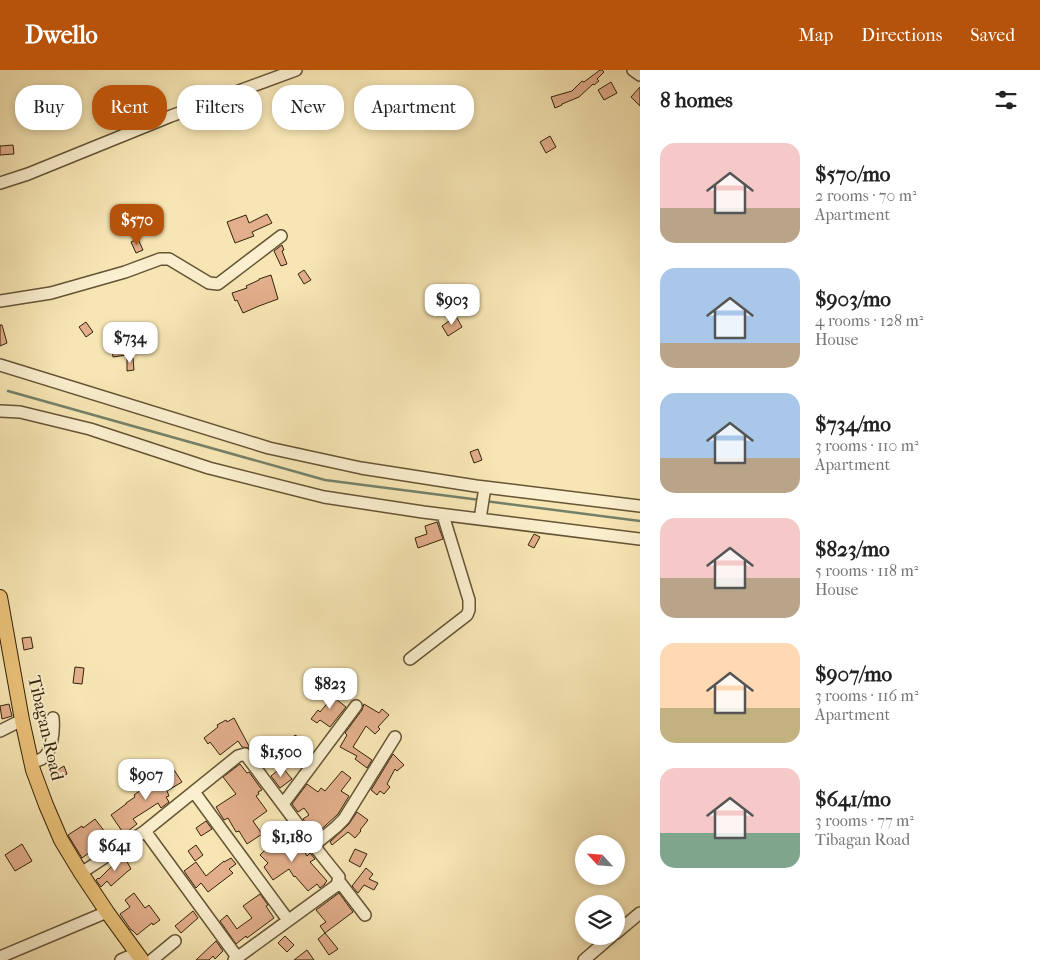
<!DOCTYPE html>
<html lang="en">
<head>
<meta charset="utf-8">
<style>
  body { margin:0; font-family:"IM FELL French Canon",serif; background:#f6f6f6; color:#222; height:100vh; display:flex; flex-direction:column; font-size:19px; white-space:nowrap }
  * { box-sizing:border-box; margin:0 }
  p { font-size:16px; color:#767676 }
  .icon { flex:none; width:28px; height:28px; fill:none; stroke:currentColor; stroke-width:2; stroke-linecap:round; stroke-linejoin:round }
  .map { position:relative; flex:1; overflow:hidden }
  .details { display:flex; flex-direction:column; background:#fff; width:400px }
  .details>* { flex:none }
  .banner { position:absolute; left:15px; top:15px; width:475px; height:45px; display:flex; gap:10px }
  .needle { width:32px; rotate:296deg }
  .buttons { position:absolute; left:575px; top:765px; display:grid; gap:10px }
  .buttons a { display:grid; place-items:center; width:50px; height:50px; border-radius:50%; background:#fff; box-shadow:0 2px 8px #0003; font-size:25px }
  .price { position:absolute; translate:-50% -42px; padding:0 11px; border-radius:10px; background:#fff; color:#222; font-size:16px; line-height:32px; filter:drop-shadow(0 1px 2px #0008) }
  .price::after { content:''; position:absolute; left:50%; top:30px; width:15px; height:11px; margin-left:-8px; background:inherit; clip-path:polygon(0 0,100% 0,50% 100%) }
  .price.current { background:#b45309; color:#fff }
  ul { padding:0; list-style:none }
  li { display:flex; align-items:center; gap:15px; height:125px; padding:0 20px }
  li span { display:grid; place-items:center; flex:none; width:140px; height:100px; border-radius:15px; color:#555 }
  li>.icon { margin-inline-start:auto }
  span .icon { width:60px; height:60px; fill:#fffc; stroke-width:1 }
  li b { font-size:21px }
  h2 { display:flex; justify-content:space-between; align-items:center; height:60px; padding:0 20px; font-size:21px }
  .chip { padding:0 18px; border-radius:20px; background:#fff; box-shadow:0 2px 8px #0003; font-size:18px; line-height:45px }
  .chip.current { background:#b45309; color:#fff }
  header { display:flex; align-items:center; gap:30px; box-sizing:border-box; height:70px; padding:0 25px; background:#b45309; color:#fff }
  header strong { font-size:24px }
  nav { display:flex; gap:28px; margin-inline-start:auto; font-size:18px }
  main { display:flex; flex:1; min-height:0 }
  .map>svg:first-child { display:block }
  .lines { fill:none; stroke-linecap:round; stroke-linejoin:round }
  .stream { stroke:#74816a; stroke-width:2.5 }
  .building { fill:#e2ae8b; stroke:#34230b }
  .minor-casing { stroke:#655435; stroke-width:14 }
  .major-casing { stroke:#34230b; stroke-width:16 }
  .minor { stroke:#faefce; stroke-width:11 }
  .major { stroke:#ecc37a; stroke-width:14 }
  .labels { text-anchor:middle; stroke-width:4; stroke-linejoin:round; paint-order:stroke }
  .street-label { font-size:18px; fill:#34230b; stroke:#faefce }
</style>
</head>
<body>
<header>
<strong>Dwello</strong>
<nav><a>Map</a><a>Directions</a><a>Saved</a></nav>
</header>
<main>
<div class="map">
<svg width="640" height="890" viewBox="0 0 640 890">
  <rect width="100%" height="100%" fill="#f7e6b4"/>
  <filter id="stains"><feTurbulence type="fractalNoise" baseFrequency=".004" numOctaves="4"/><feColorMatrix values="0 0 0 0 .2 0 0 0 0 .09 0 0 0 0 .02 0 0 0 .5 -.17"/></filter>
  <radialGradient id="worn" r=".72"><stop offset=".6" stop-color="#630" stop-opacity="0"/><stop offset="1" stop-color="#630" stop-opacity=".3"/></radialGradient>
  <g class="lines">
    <path class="stream" d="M8 321 325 410 480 430
      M485 431 640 451"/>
  </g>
  <path class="building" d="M600 0H602L604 2 597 9 599 11 594 15 593 14 579 27 562 34V35L555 38 551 27 572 21 582 11 584 12Z
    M611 12 617 23 604 30 598 20Z
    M42 16 44 24 35 27 32 19Z
    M640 17V36L631 27Z
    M550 66 556 77 546 83 540 72Z
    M13 75 14 84 0 85V76Z
    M267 144 272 153 252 162 254 166 235 173 227 152 246 145 249 153Z
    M138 169 143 180 136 183 131 172Z
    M282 175 284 180 282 181 287 194 281 196 274 181Z
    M304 200 311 210 304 214 298 204Z
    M271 205 278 229 259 236 243 243 237 230 235 231 232 223 247 218 246 216 259 210V209Z
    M456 246 462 257 448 266 442 256Z
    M86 252 93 262 86 267 79 257Z
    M0 255H2L7 273 0 276Z
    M126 271 127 285 113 287 111 273Z
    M127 288H133L134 300 127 301Z
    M478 379 482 390 474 393 470 382Z
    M437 452 443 469 418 478 415 468 427 464 425 456Z
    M534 464 540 467 534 478 528 475Z
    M31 567 33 578 24 580 22 568Z
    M75 597 84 598 82 614 73 613Z
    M334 619 340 624 336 629 346 637 330 657 320 650 317 653 311 649 318 640 320 642 331 629 328 627Z
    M9 634 12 646 2 649 0 636Z
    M364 634 379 643 382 639 389 645 378 657 380 659 375 664 366 656 353 677 372 690 367 698 355 689 357 686 340 677 347 665 345 663 362 640Z
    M234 648 250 678 242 677 238 671 220 685 210 672 208 674 204 668 218 657 217 655 226 650 227 652Z
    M295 665 308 673 306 676 313 681 308 688 299 681 285 698 277 693 292 674 290 673Z
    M393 684 404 695 397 701 395 699 387 714 390 717 384 724 380 721 377 725 371 720Z
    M240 694 247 703 249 702 262 720 258 722 259 724 256 726 267 741 253 751 262 764 247 774 239 761 236 762 228 748 224 750 216 737 236 724 223 707Z
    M64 696 67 704 58 709 54 702Z
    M282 697 292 709 280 718 271 706Z
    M174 700 182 712 167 721 169 726 166 727 169 732 161 738 158 733 133 749 137 754 124 764 111 745 126 734V733L135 727 134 725 152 712Z
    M342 701 351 708 341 721 349 726 338 744 315 765 303 749 309 745 304 738 298 742 292 734 307 714 318 722 321 718 325 721Z
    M357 742 368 750 360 760 361 761 355 768 348 762 332 775 330 772 349 754Z
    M95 749 105 762 88 774 93 780 82 788 68 765 82 756 83 758Z
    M206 751 212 759 201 766 196 758Z
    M285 764 294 776 299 773 307 786 310 783 315 789 310 792 327 811 325 813V814L320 818 317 814 308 821 295 806 294 807 289 799 273 810 264 797 268 793 260 785 271 774Z
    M22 774 32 791 15 801 5 785Z
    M196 775 203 785 195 791 188 781Z
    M355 779 367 784 360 797 349 791Z
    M123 784 131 799 128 801 111 816 107 811 101 817 96 810 98 808 99 809 116 792 115 790Z
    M231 788 236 794 229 799 233 803 208 822 201 813 196 818 184 801 196 792 206 806 224 791V792Z
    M366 798 373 804 369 809 378 813 374 820 364 815 358 823 352 816Z
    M134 823 145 838 149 835 160 850 153 855 152 853 137 865 132 860H131L120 844 130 837 125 830Z
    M339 823 353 842 325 863 320 856 326 852 316 840Z
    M260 824 268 835 266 836 274 848 247 868 246 866 236 874 220 851 227 845 237 859 238 858 252 848 243 836Z
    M193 841 198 848 181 863 175 856Z
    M325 863 338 879 329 885 318 869Z
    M285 866 294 875 287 882 278 873Z
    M216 871 223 881 215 889 213 886 209 890H196Z
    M307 880 314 890H294Z"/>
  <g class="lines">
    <defs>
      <path id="minor" d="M633 0 640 5
        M0 113 28 104 171 46 296 0
        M0 231 51 223 125 202 160 189H169L209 213 218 214 281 166
        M0 295 269 378 361 398 476 416 640 436
        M0 341 20 342 90 359 209 398 324 427 423 442 640 469
        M480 449 485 417
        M410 589 467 545 469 540V530L443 445
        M0 661 22 650
        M31 691C34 690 37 691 39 690 53 686 54 659 53 648
        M194 722 288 850
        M283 734 356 636
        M145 761 237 887
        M313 776 336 757 344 749 395 667
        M81 803 145 761 238 686 245 684C276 725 306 767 339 807L337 815 234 890
        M339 811 365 845
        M616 863 640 843
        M0 887 107 842
        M121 890 137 883
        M152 890 175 871
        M584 890 612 866"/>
      <path id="major" d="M0 527 22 650 33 700 46 735 61 770 81 803 107 842 142 890"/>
    </defs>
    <use href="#minor" class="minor-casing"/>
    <use href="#major" class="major-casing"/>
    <use href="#minor" class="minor"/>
    <use href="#major" class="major"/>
  </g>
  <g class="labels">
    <g class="street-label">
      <text transform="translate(46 658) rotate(77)" y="6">Tibagan Road</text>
    </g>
  </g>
  <rect width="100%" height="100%" filter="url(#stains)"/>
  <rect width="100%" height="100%" fill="url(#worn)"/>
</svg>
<div class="buttons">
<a><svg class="needle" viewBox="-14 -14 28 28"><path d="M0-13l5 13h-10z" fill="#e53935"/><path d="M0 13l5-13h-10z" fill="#767676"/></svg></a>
<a><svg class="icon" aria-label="layers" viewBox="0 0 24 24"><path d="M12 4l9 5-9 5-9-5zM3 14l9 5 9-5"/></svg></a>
</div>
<b class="price current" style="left:137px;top:176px">$570</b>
<b class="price" style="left:452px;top:256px">$903</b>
<b class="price" style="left:130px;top:294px">$734</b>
<b class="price" style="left:330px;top:640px">$823</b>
<b class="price" style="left:281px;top:708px">$1,500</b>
<b class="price" style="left:146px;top:731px">$907</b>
<b class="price" style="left:292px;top:793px">$1,180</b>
<b class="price" style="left:115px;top:802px">$641</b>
<div class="banner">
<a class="chip">Buy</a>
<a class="chip current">Rent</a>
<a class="chip">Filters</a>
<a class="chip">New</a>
<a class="chip">Apartment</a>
</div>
</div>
<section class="details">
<h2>8 homes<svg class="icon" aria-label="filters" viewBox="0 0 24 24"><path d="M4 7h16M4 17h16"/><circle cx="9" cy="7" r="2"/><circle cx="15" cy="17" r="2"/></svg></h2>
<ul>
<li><span style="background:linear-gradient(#f6c9c9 65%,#b9a48a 0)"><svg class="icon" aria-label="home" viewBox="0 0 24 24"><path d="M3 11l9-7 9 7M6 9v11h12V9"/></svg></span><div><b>$570/mo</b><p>2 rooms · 70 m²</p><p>Apartment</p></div></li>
<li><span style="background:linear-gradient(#a9c7e8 75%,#b9a48a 0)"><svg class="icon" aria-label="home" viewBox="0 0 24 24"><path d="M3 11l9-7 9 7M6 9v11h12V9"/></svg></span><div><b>$903/mo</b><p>4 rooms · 128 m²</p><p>House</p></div></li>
<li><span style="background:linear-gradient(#a9c7e8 65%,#b9a48a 0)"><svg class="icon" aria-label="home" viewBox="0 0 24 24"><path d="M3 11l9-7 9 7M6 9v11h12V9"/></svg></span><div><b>$734/mo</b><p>3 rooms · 110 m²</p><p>Apartment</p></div></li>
<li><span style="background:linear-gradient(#f6c9c9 60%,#b9a48a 0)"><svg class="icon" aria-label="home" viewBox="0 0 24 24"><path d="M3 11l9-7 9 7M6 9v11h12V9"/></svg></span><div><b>$823/mo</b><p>5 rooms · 118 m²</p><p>House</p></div></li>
<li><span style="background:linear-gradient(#ffd9b3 65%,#c2b280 0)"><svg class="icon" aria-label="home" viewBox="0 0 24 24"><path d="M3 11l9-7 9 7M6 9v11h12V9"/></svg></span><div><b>$907/mo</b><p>3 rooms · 116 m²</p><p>Apartment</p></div></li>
<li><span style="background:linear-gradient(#f6c9c9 65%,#7fa58c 0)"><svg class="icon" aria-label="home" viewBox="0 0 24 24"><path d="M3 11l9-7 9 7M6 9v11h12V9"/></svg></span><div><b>$641/mo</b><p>3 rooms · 77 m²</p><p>Tibagan Road</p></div></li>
</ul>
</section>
</main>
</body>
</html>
